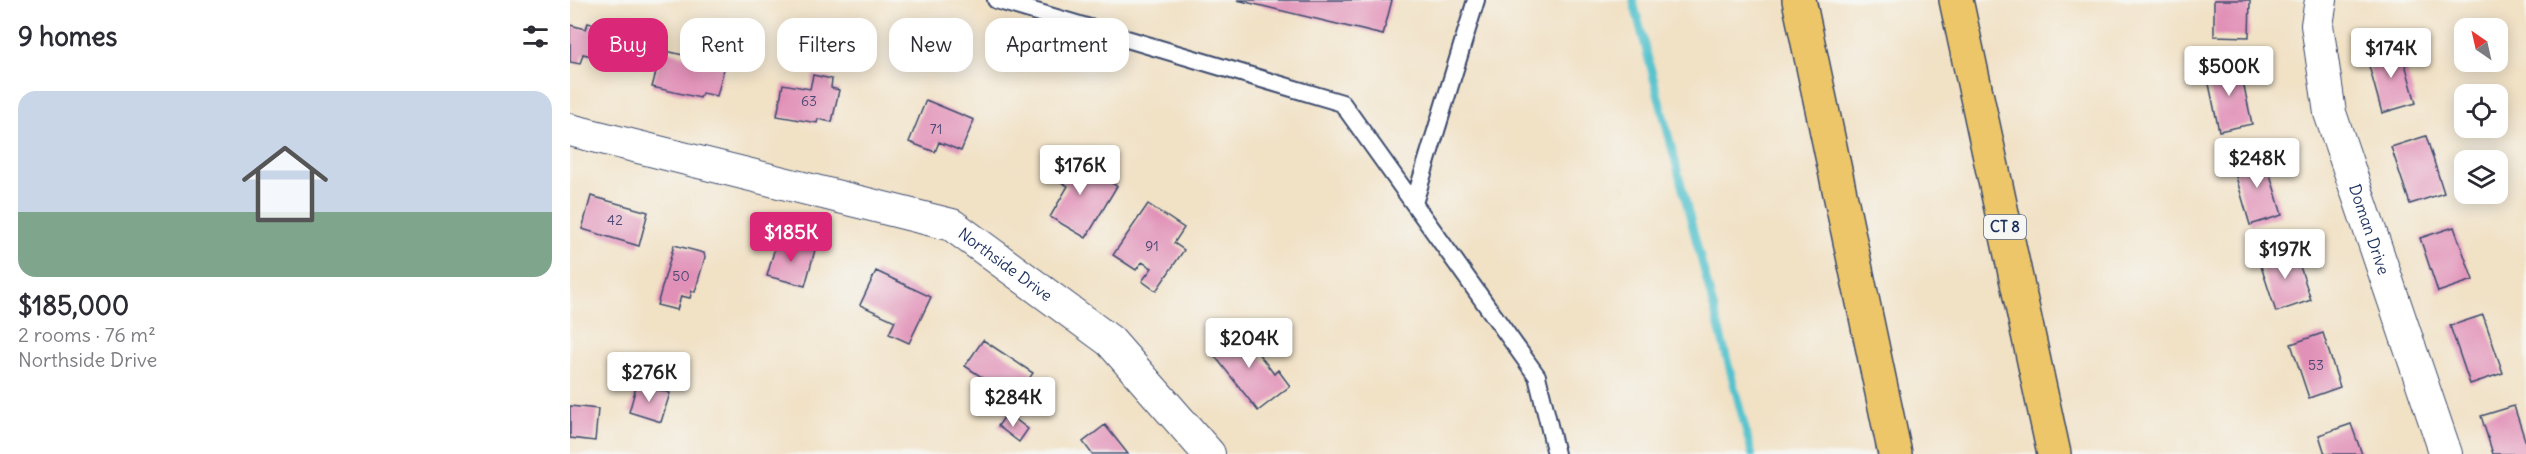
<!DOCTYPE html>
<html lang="en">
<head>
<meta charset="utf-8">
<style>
  body { margin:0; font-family:Delius,sans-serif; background:#f2f2f3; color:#2b2b33; height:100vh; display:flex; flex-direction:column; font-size:22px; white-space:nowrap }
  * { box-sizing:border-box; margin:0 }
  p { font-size:20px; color:#7c7c81 }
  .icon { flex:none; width:33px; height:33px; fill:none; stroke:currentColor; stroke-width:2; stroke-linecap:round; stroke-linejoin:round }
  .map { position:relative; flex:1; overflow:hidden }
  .panel { display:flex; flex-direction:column; background:#fff; width:570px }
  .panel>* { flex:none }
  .banner { position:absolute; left:18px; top:18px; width:570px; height:54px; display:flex; gap:12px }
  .needle { width:39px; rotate:326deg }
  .fabs { position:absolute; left:1884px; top:18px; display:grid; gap:12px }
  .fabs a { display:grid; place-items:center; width:54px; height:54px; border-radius:12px; background:#fff; box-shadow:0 3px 15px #0003; font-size:30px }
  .price { position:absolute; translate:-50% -51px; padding:0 14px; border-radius:6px; background:#fff; color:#222; font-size:20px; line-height:39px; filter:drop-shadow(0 2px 3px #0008) }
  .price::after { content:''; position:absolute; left:50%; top:36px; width:18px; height:14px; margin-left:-9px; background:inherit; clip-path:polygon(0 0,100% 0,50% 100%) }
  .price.current { background:#db2777; color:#fff }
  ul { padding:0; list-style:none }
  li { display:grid; align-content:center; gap:12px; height:318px; padding:0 18px }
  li+li { border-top:2px solid #e1e1e2 }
  li span { display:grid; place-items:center; height:186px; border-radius:18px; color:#555 }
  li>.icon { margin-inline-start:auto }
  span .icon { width:108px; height:108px; fill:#fffc; stroke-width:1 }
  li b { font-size:26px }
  h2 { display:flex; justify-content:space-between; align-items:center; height:72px; padding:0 18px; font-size:26px }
  .tag { padding:0 21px; border-radius:18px; background:#fff; box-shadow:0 3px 15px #0003; font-size:21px; line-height:54px }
  .tag.current { background:#db2777; color:#fff }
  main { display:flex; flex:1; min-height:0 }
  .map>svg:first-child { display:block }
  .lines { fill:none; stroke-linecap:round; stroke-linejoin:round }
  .stream { stroke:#55c2cd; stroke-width:8 }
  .building { fill:#e191b7 }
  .lane-casing { stroke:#3b4a6d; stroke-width:20 }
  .street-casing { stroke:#3b4a6d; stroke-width:34 }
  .highway-casing { stroke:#3b4a6d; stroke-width:36 }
  .lane { stroke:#fff; stroke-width:16 }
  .street { stroke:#fff; stroke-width:32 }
  .highway { stroke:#ecc669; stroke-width:33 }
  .labels { text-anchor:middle; stroke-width:6; stroke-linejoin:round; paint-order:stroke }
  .number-label { font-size:14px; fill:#4c4874 }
  .shield { fill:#f6f6f2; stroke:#5d6b8a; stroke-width:1.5 }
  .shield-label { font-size:15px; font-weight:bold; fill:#1b2f5e }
  .street-label { font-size:16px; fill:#1b2f5e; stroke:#f6f6f2 }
</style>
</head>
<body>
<main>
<section class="panel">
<h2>9 homes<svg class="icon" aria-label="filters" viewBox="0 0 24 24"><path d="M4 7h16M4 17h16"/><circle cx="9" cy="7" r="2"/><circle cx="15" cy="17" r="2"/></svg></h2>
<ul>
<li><span style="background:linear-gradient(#c9d6e8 65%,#7fa58c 0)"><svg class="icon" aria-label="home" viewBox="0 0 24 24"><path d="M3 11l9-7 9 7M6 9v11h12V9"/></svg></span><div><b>$185,000</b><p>2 rooms · 76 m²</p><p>Northside Drive</p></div></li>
</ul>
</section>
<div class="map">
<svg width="1956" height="454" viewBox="0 0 1956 454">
  <rect width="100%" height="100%" fill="#f6f6f2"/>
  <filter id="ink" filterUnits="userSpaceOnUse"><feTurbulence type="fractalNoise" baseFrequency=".0167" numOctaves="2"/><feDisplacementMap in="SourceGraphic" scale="12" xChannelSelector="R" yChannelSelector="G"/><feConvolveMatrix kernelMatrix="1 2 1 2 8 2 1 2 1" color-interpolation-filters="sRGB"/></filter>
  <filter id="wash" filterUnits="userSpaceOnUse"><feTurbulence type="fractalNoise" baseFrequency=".008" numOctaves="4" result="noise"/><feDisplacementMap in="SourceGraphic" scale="24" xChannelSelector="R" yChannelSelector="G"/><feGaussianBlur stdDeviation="1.35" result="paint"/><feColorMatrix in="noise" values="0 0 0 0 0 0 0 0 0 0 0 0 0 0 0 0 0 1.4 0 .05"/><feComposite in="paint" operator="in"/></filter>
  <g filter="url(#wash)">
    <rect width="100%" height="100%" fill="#f1e1c5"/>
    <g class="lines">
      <path class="stream" d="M1063 0 1182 454"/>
    </g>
    <g id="blocks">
      <path class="building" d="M667 0H822L813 35Z
        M1644 0H1680L1679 37 1644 36Z
        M18 23 47 30 39 60 13 54 10 64 0 62V25L16 29Z
        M1830 46 1846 103 1812 113 1796 55Z
        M92 50 155 65 147 96 132 93 130 98 82 87Z
        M1669 63 1682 124 1649 131 1636 70Z
        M243 75 262 79 261 88 269 90 262 122 248 119 247 123 207 116 213 84 240 89Z
        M356 100 404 120 391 151 369 142 365 152 339 142Z
        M1856 136 1874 193 1840 204 1821 147Z
        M491 154 547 186 516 238 480 217 498 186 479 175Z
        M1694 154 1712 215 1680 225 1662 163Z
        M21 196 78 212 69 246 12 229Z
        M578 204 614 228 604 243 614 250 586 291 572 281 582 268 572 262 566 270 543 255Z
        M1884 227 1903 280 1868 292 1850 238Z
        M207 240 245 250 235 286 197 276Z
        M104 245 134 253 135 257 125 292 122 291 120 298 111 296 107 310 87 305Z
        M1724 248 1741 300 1706 312 1689 260Z
        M306 271 361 297 339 343 319 334 325 321 290 305Z
        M1913 315 1933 373 1900 384 1880 326Z
        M673 325 685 342 682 345 704 374 708 370 720 386 688 411 640 350Z
        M1753 333 1770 387 1739 398 1721 344Z
        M413 340 463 373 445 399 395 366Z
        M67 384 100 393 91 422 59 412Z
        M0 406 28 409 25 441 0 438Z
        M1944 406 1956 443V454H1923L1911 416Z
        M437 413 458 429 449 442 428 426Z
        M1781 424 1792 454H1755L1749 435Z
        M535 425 558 454H522L513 442Z"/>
    </g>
  </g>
  <g filter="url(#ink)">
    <use href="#blocks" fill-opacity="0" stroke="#3b4a6d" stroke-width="1.5"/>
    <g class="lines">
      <defs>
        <path id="lane" d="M426 0 772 103 967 376 986 454
          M844 203 906 0"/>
        <g id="street">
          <path id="s1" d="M1751 0 1747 25 1760 113 1876 454"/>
          <path id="s2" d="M0 130 382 225 540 341 639 454"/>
        </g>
        <path id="highway" d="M1229 0 1325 454
          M1386 0 1484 454"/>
      </defs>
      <use href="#lane" class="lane-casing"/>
      <use href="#street" class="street-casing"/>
      <use href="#highway" class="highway-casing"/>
      <use href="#lane" class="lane"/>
      <use href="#street" class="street"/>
      <use href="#highway" class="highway"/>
    </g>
  </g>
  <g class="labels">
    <g class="number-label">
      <text x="239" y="106">63</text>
      <text x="366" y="134">71</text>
      <text x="45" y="225">42</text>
      <text x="582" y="251">91</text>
      <text x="111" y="281">50</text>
      <text x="1746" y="370">53</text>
    </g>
    <rect class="shield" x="1414" y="215" width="42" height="24" rx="4.5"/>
    <g class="shield-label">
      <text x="1435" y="232">CT 8</text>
    </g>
    <g class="street-label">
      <text dy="6" stroke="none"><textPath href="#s1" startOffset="237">Doman Drive</textPath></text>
      <text dy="6" stroke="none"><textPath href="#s2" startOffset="460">Northside Drive</textPath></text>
    </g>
  </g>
</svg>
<div class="fabs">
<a><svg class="needle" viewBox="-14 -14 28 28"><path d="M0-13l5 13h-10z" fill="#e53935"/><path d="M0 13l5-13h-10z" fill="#7c7c81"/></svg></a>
<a><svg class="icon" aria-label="locate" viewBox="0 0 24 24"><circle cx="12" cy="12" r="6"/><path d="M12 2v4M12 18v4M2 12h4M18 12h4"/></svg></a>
<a><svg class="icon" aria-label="layers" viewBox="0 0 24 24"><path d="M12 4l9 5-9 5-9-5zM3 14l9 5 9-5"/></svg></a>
</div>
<b class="price" style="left:1821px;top:79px">$174K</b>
<b class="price" style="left:1659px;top:97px">$500K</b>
<b class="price" style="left:1687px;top:189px">$248K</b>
<b class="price" style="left:510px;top:196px">$176K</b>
<b class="price current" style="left:221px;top:263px">$185K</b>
<b class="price" style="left:1715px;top:280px">$197K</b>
<b class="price" style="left:679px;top:369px">$204K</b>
<b class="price" style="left:79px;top:403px">$276K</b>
<b class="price" style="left:443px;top:428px">$284K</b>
<div class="banner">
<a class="tag current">Buy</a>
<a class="tag">Rent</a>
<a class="tag">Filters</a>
<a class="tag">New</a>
<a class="tag">Apartment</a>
</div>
</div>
</main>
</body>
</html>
